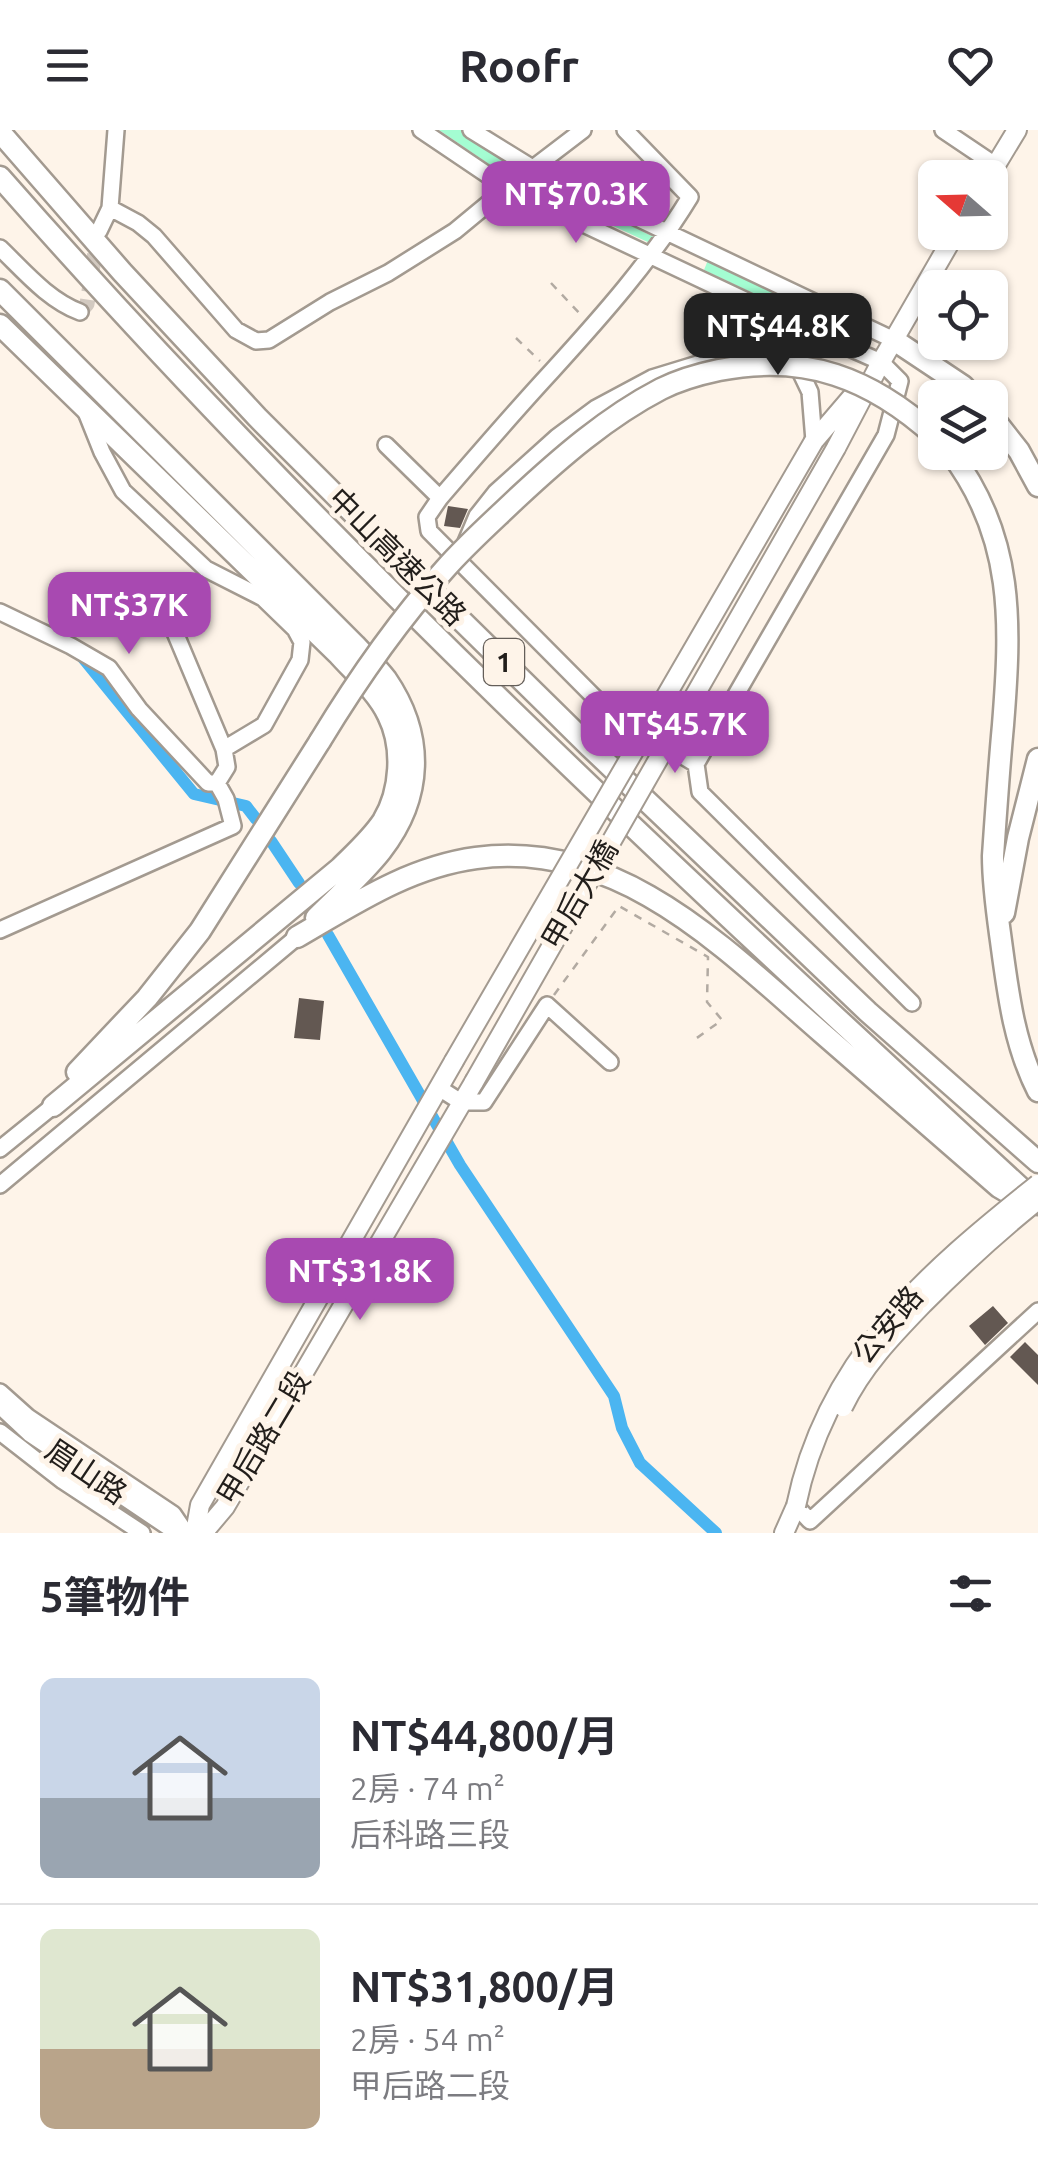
<!DOCTYPE html>
<html lang="zh-TW">
<head>
<meta charset="utf-8">
<style>
  body { margin:0; font-family:Ubuntu,"Noto Sans TC",sans-serif; background:#f7f7f7; color:#2b2b33; height:100vh; display:flex; flex-direction:column; font-size:38px; white-space:nowrap }
  * { box-sizing:border-box; margin:0 }
  p { font-size:32px; color:#7c7c81 }
  .icon { flex:none; width:55px; height:55px; fill:none; stroke:currentColor; stroke-width:2; stroke-linecap:round; stroke-linejoin:round }
  .map { position:relative; height:1403px; overflow:hidden }
  .details { display:flex; flex-direction:column; background:#fff; flex:1 }
  .details>* { flex:none }
  .needle { width:65px; rotate:290deg }
  .fabs { position:absolute; left:918px; top:30px; display:grid; gap:20px }
  .fabs a { display:grid; place-items:center; width:90px; height:90px; border-radius:15px; background:#fff; box-shadow:0 2px 8px #0004; font-size:50px }
  .price { position:absolute; translate:-50% -85px; padding:0 22px; border-radius:20px; background:#a849b1; color:#fff; font-size:32px; line-height:65px; filter:drop-shadow(0 2px 5px #0008) }
  .price::after { content:''; position:absolute; left:50%; top:60px; width:30px; height:22px; margin-left:-15px; background:inherit; clip-path:polygon(0 0,100% 0,50% 100%) }
  .price.current { background:#222; color:#fff }
  ul { padding:0; list-style:none }
  li { display:flex; align-items:center; gap:30px; height:250px; padding:0 40px }
  li+li { border-top:2px solid #e1e1e2 }
  li span { display:grid; place-items:center; flex:none; width:280px; height:200px; border-radius:15px; color:#555 }
  li>.icon { margin-inline-start:auto }
  span .icon { width:120px; height:120px; fill:#fffc; stroke-width:1 }
  li b { font-size:42px }
  h2 { display:flex; justify-content:space-between; align-items:center; height:120px; padding:0 40px; font-size:42px }
  header { display:flex; justify-content:space-between; align-items:center; height:130px; padding:0 40px; background:#fff; font-size:45px; font-weight:600 }
  .map>svg:first-child { display:block }
  .green { fill:#a4fdd2 }
  .lines { fill:none; stroke-linecap:round; stroke-linejoin:round }
  .canal { stroke:#4bb5f1; stroke-width:12 }
  .building { fill:#635852 }
  .minor-tunnel { stroke:#d2c9c0; stroke-width:15; stroke-dasharray:15 8; stroke-linecap:butt }
  .minor-casing { stroke:#a39a90; stroke-width:20 }
  .major-casing { stroke:#a39a90; stroke-width:22 }
  .highway-casing { stroke:#a39a90; stroke-width:25 }
  .path { stroke:#b2aaa2; stroke-width:2.5; stroke-dasharray:8 8; stroke-linecap:butt }
  .minor { stroke:#fff; stroke-width:15 }
  .major { stroke:#fff; stroke-width:18 }
  .highway { stroke:#fff; stroke-width:20 }
  .major-bridge-casing { stroke:#a39a90; stroke-width:22; stroke-linecap:butt }
  .highway-bridge-casing { stroke:#a39a90; stroke-width:25; stroke-linecap:butt }
  .major-bridge { stroke:#fff; stroke-width:18 }
  .highway-bridge { stroke:#fff; stroke-width:20 }
  .labels { text-anchor:middle; stroke-width:10; stroke-linejoin:round; paint-order:stroke }
  .shield { fill:#fef4e9; stroke:#645e59; stroke-width:2.5 }
  .shield-label { font-size:28px; font-weight:bold; fill:#221e1b }
  .street-label { font-size:30px; fill:#221e1b; stroke:#fef4e9 }
</style>
</head>
<body>
<header><svg class="icon" aria-label="menu" viewBox="0 0 24 24"><path d="M4 6h16M4 12h16M4 18h16"/></svg>Roofr<svg class="icon" aria-label="heart" viewBox="0 0 24 24"><path d="M12 20l-8-8c-3-5 5-10 8-4 3-6 11-1 8 4z"/></svg></header>
<div class="map">
<svg width="1038" height="1403" viewBox="0 0 1038 1403">
  <rect width="100%" height="100%" fill="#fef4e9"/>
  <path class="green" d="M439 0H461L508 28 502 43Z
    M559 61 656 108 652 114 555 69Z
    M708 130 845 195 841 205 704 140Z"/>
  <g class="lines">
    <path class="canal" d="M83 528 194 664 246 676 256 689
      M271 711 299 753
      M328 805 460 1035 614 1266 622 1298 640 1333 716 1403"/>
  </g>
  <path class="building" d="M448 376 468 379 460 398 444 396Z
    M299 868 324 871 320 910 294 908Z
    M993 1176 1008 1193 985 1215 969 1196Z
    M1025 1212 1038 1225V1255L1010 1227Z"/>
  <g class="lines">
    <path class="minor-tunnel" d="M80 182 87 174 97 109"/>
    <defs>
      <path id="minor" d="M421 0 507 58 802 197 881 232 900 251 886 305 696 634
        M471 0 534 39 894 210
        M625 0 690 67C651 131 602 186 552 241 514 282 477 325 440 368L427 387 429 401 608 581 696 634 700 662 912 873
        M943 0 995 35
        M110 78 138 93 154 106 236 200 256 211 269 210 330 172 388 143 455 101 507 58 583 0
        M99 101 110 78 116 0
        M0 118C24 141 48 170 80 182
        M765 182 788 216 810 262 814 311
        M86 282 102 322 123 361 206 439 263 468 295 499 302 512 300 530 264 595 224 619 227 637 217 653
        M386 315 440 368
        M466 412 477 386 496 362 557 307 596 278 652 248 724 226 788 216
        M158 462 224 619
        M0 482 71 516 109 538 139 579 208 653H217L226 669 233 696 0 800
        M439 958 461 972H484L547 875 610 932
        M0 1019 53 976
        M0 1055 297 807
        M0 1262 28 1287 173 1384 186 1403
        M0 1276 30 1304 177 1403
        M0 1302 63 1351 142 1403
        M796 1376 810 1391 1038 1181"/>
      <path id="major" d="M988 48 1017 0
        M814 311 862 255
        M836 318 881 232 956 102
        M195 1403 200 1375 454 931
        M203 1403 225 1377 474 952
        M784 1403 796 1376"/>
      <path id="highway" d="M0 2 122 142 257 287 411 441 590 617 868 882 1038 1032
        M0 47C321 413 680 744 1038 1074
        M0 160 355 515C365 526 377 537 386 549 425 606 423 667 381 721 362 745 338 766 316 788
        M0 195 338 524C355 543 377 562 388 585 404 617 401 661 383 691 371 709 355 723 340 738L53 976
        M894 210 963 256 974 268
        M990 284 1019 321 1038 356
        M950 322C1015 407 1011 494 1003 595 999 638 996 682 993 726 993 755 997 782 1001 811 1008 863 1014 914 1038 961
        M1004 783 1018 708 1038 629
        M297 807C354 774 409 737 476 728 619 709 723 817 822 903 881 954 940 1005 999 1057L1011 1064
        M77 942 147 868 200 801 320 611"/>
    </defs>
    <use href="#minor" class="minor-casing"/>
    <use href="#major" class="major-casing"/>
    <use href="#highway" class="highway-casing"/>
    <path class="path" d="M551 153 581 185
      M516 208 540 231
      M554 865 619 776 708 827 707 872 722 890 694 910"/>
    <use href="#minor" class="minor"/>
    <use href="#major" class="major"/>
    <use href="#highway" class="highway"/>
    <defs>
      <path id="major-bridge" d="M454 931 814 311
        M474 952 836 318
        M843 1277C862 1237 893 1205 923 1174 960 1137 998 1102 1038 1070
        M796 1376C826 1229 926 1143 1038 1054"/>
      <path id="highway-bridge" d="M320 611C357 550 397 492 445 439 467 414 492 392 516 369 560 328 607 287 661 259 679 250 700 244 719 240 805 223 871 248 935 306"/>
    </defs>
    <use href="#major-bridge" class="major-bridge-casing"/>
    <use href="#highway-bridge" class="highway-bridge-casing"/>
    <use href="#major-bridge" class="major-bridge"/>
    <use href="#highway-bridge" class="highway-bridge"/>
  </g>
  <g class="labels">
    <rect class="shield" x="484" y="509" width="40" height="46" rx="8"/>
    <g class="shield-label">
      <text x="504" y="542">1</text>
    </g>
    <g class="street-label">
      <text transform="translate(397 427) rotate(45)" y="10">中山高速公路</text>
      <text transform="translate(580 765) rotate(-60)" y="10">甲后大橋</text>
      <text transform="translate(888 1195) rotate(-50)" y="10">公安路</text>
      <text transform="translate(264 1308) rotate(-59)" y="10">甲后路二段</text>
      <text transform="translate(86 1342) rotate(34)" y="10">眉山路</text>
    </g>
  </g>
</svg>
<div class="fabs">
<a><svg class="needle" viewBox="-14 -14 28 28"><path d="M0-13l5 13h-10z" fill="#e53935"/><path d="M0 13l5-13h-10z" fill="#7c7c81"/></svg></a>
<a><svg class="icon" aria-label="locate" viewBox="0 0 24 24"><circle cx="12" cy="12" r="6"/><path d="M12 2v4M12 18v4M2 12h4M18 12h4"/></svg></a>
<a><svg class="icon" aria-label="layers" viewBox="0 0 24 24"><path d="M12 4l9 5-9 5-9-5zM3 14l9 5 9-5"/></svg></a>
</div>
<b class="price" style="left:576px;top:116px">NT$70.3K</b>
<b class="price current" style="left:778px;top:248px">NT$44.8K</b>
<b class="price" style="left:129px;top:527px">NT$37K</b>
<b class="price" style="left:675px;top:646px">NT$45.7K</b>
<b class="price" style="left:360px;top:1193px">NT$31.8K</b>
</div>
<section class="details">
<h2>5筆物件<svg class="icon" aria-label="filters" viewBox="0 0 24 24"><path d="M4 7h16M4 17h16"/><circle cx="9" cy="7" r="2"/><circle cx="15" cy="17" r="2"/></svg></h2>
<ul>
<li><span style="background:linear-gradient(#c9d6e8 60%,#9aa5b1 0)"><svg class="icon" aria-label="home" viewBox="0 0 24 24"><path d="M3 11l9-7 9 7M6 9v11h12V9"/></svg></span><div><b>NT$44,800/月</b><p>2房 · 74 m²</p><p>后科路三段</p></div></li>
<li><span style="background:linear-gradient(#dfe7d0 60%,#b9a48a 0)"><svg class="icon" aria-label="home" viewBox="0 0 24 24"><path d="M3 11l9-7 9 7M6 9v11h12V9"/></svg></span><div><b>NT$31,800/月</b><p>2房 · 54 m²</p><p>甲后路二段</p></div></li>
</ul>
</section>
</body>
</html>
